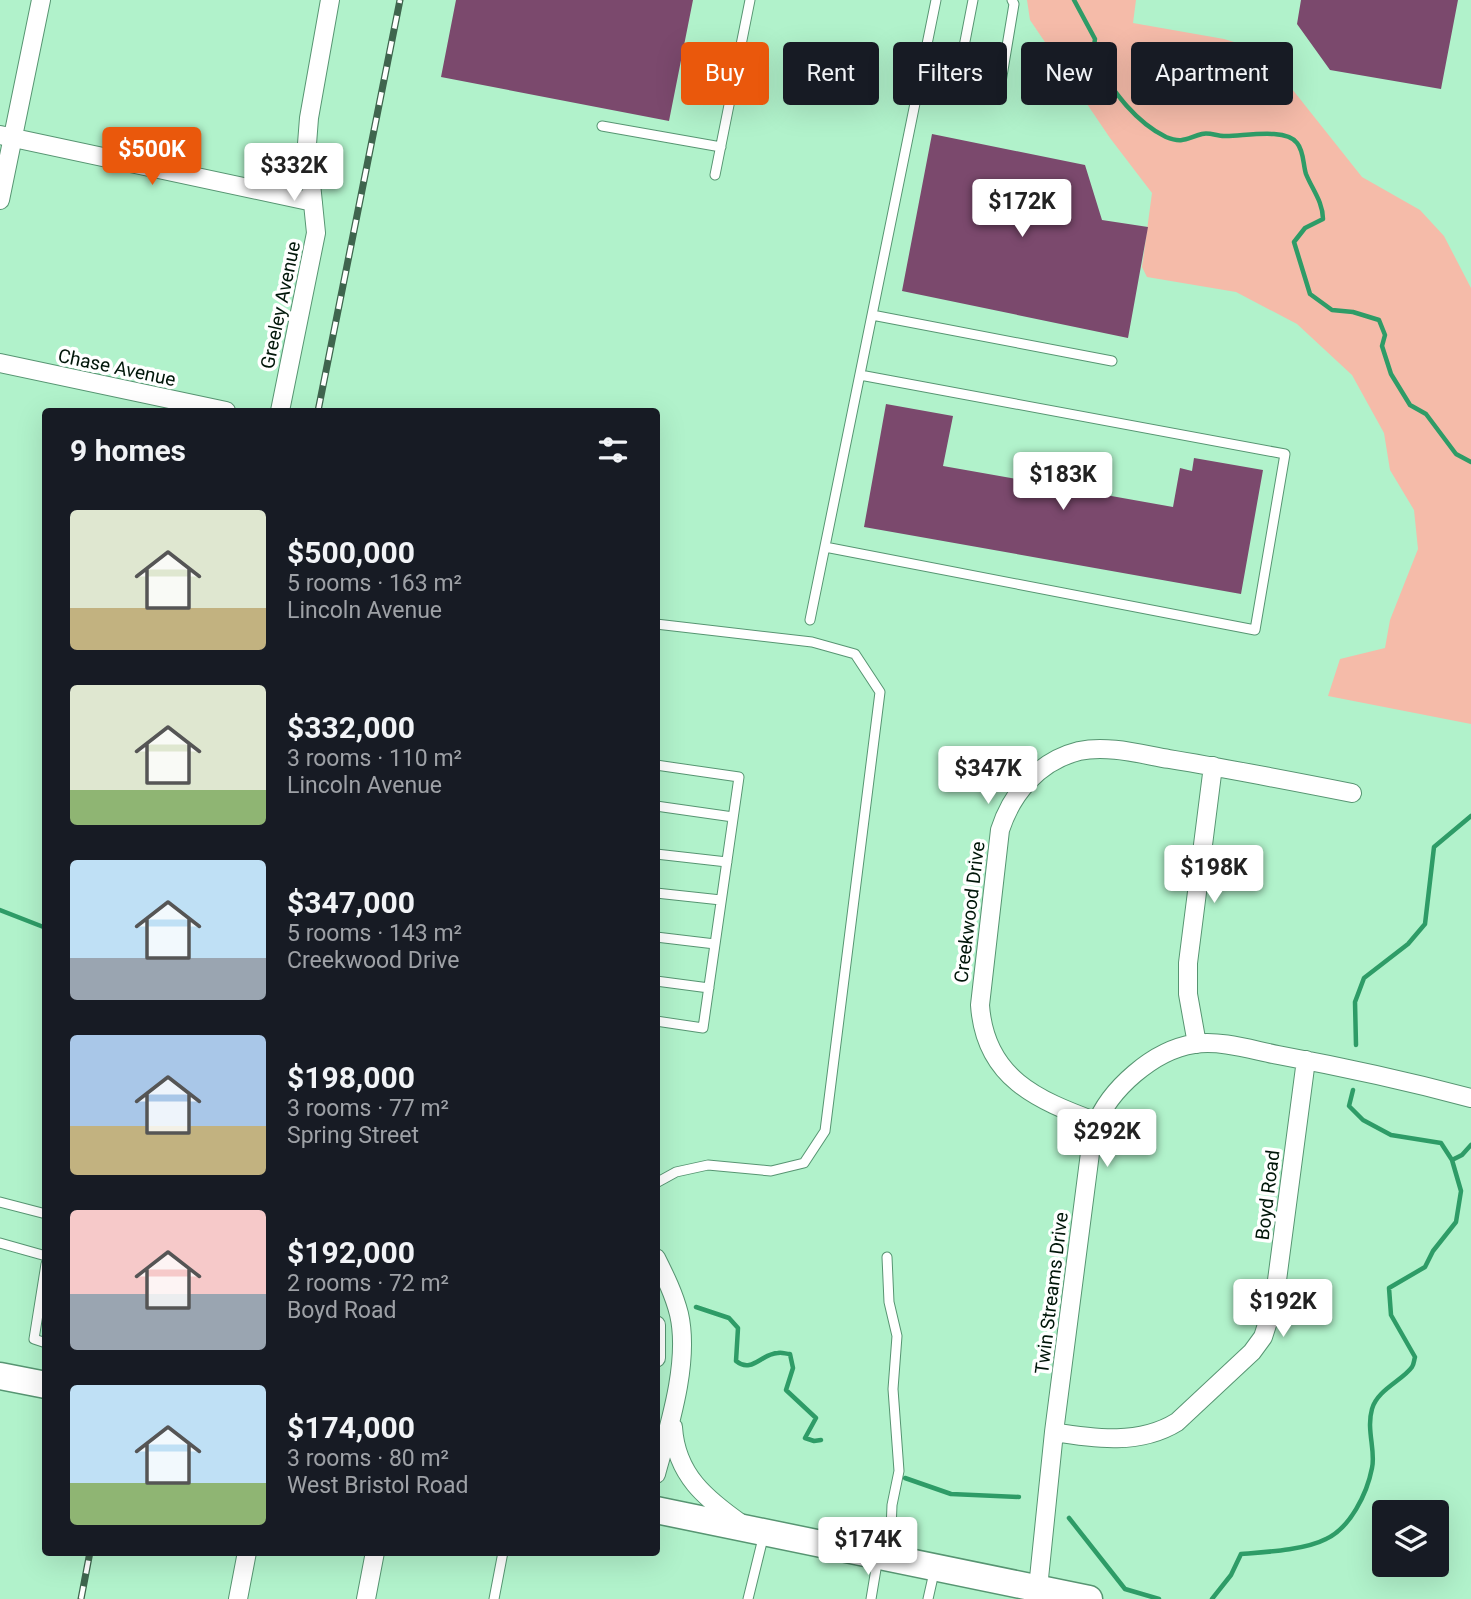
<!DOCTYPE html>
<html lang="en">
<head>
<meta charset="utf-8">
<style>
  body { margin:0; font-family:Roboto,sans-serif; background:#242831; color:#f1f3f6; height:100vh; display:flex; flex-direction:column; font-size:26px; white-space:nowrap }
  * { box-sizing:border-box; margin:0 }
  p { font-size:23px; color:#9ea1a6 }
  .icon { flex:none; width:38px; height:38px; fill:none; stroke:currentColor; stroke-width:2; stroke-linecap:round; stroke-linejoin:round }
  .map { position:relative; flex:1; overflow:hidden }
  .details { position:absolute; left:42px; top:408px; width:618px; height:1148px; display:flex; flex-direction:column; background:#171b24; border-radius:7px; box-shadow:0 7px 28px #0002 }
  .details>* { flex:none }
  .top-card { position:absolute; left:681px; top:42px; width:665px; height:63px; display:flex; gap:14px }
  .buttons { position:absolute; left:1372px; top:1500px; display:grid; gap:14px }
  .buttons a { display:grid; place-items:center; width:77px; height:77px; border-radius:7px; background:#171b24; box-shadow:0 7px 28px #0002; font-size:35px }
  .price { position:absolute; translate:-50% -60px; padding:0 16px; border-radius:7px; background:#fff; color:#222; font-size:23px; line-height:46px; filter:drop-shadow(0 2px 4px #0008) }
  .price::after { content:''; position:absolute; left:50%; top:42px; width:21px; height:16px; margin-left:-10px; background:inherit; clip-path:polygon(0 0,100% 0,50% 100%) }
  .price.on { background:#ea580c; color:#fff }
  ul { padding:0; list-style:none }
  li { display:flex; align-items:center; gap:21px; height:175px; padding:0 28px }
  li span { display:grid; place-items:center; flex:none; width:196px; height:140px; border-radius:7px; color:#555 }
  li>.icon { margin-inline-start:auto }
  span .icon { width:84px; height:84px; fill:#fffc; stroke-width:1 }
  li b { font-size:30px }
  h2 { display:flex; justify-content:space-between; align-items:center; height:84px; padding:0 28px; font-size:30px }
  .pill { padding:0 24px; border-radius:7px; background:#171b24; box-shadow:0 7px 28px #0002; font-size:24px; line-height:63px }
  .pill.on { background:#ea580c; color:#fff }
  .map>svg:first-child { display:block }
  .green { fill:#f5bba9 }
  .lines { fill:none; stroke-linecap:round; stroke-linejoin:round }
  .stream { stroke:#2e9c67; stroke-width:4.5 }
  .building { fill:#7b496d }
  .lane-casing { stroke:#579572; stroke-width:11 }
  .street-casing { stroke:#579572; stroke-width:20 }
  .secondary-casing { stroke:#579572; stroke-width:29 }
  .lane { stroke:#fff; stroke-width:9 }
  .street { stroke:#fff; stroke-width:18 }
  .secondary { stroke:#fff; stroke-width:26 }
  .rail-casing { stroke:#3f654e; stroke-width:7 }
  .rail { stroke:#fff; stroke-width:4.5; stroke-dasharray:13; stroke-linecap:butt }
  .labels { text-anchor:middle; stroke-width:7; stroke-linejoin:round; paint-order:stroke }
  .street-label { font-size:19px; fill:#001609; stroke:#fff }
</style>
</head>
<body>
<div class="map">
<svg width="1471" height="1599" viewBox="0 0 1471 1599">
  <rect width="100%" height="100%" fill="#b1f2cb"/>
  <path class="green" d="M1027 0H1136L1133 23 1224 39 1261 50 1362 177 1420 210 1444 236 1471 288V724L1328 696 1340 659 1385 648 1390 620 1418 549 1414 510 1390 470 1384 433 1352 375 1297 324 1236 292 1147 277 1142 267 1152 193 1110 138 1030 20Z"/>
  <g class="lines">
    <path class="stream" d="M1074 0 1095 39 1092 59C1112 88 1133 121 1166 137 1183 144 1187 138 1202 134 1209 132 1217 136 1224 136 1241 137 1285 127 1297 143 1304 151 1303 165 1306 174 1312 189 1323 202 1323 219L1305 228 1294 242 1310 294 1332 310 1353 312 1379 320 1385 335 1382 346 1391 374 1410 405 1426 414 1456 454 1471 462
      M0 910 46 928
      M1356 1045 1355 1002 1364 978 1408 944 1425 924 1434 847 1471 816
      M1452 1160 1462 1155 1471 1145
      M696 1307 729 1318 738 1328 736 1361C752 1374 762 1353 778 1353 782 1352 786 1354 790 1354L793 1368 786 1390 816 1418 805 1438 814 1441 821 1440
      M905 1478 951 1494 1019 1497
      M1069 1518 1125 1589 1159 1599
      M1212 1599 1231 1575 1241 1554C1266 1552 1305 1550 1326 1539 1350 1528 1367 1494 1372 1468 1376 1451 1366 1430 1372 1409 1377 1390 1403 1380 1412 1367 1414 1364 1414 1360 1415 1357L1391 1315 1389 1288 1425 1267 1433 1251 1456 1222 1461 1191 1452 1160 1441 1143 1391 1135 1363 1120 1349 1106 1353 1090"/>
  </g>
  <path class="building" d="M456 0H693L669 121 441 77Z
    M1301 0H1458L1441 89 1330 70 1297 24Z
    M932 134 1085 165 1102 220 1148 227 1128 338 902 291Z
    M886 404 953 416 943 466 1173 507 1180 468 1192 471 1194 458 1263 470 1241 594 864 527Z"/>
  <g class="lines">
    <defs>
      <path id="lane" d="M919 83 999 94 1014 4 1012 0
        M956 88 973 0
        M602 126 721 147
        M715 175 750 0
        M872 315 1112 361
        M825 547 1255 630 1285 454 860 375
        M810 620 936 0
        M656 624 812 642 855 654 880 692 825 1131 804 1163 771 1171 708 1165 676 1172 656 1183
        M656 765 739 777 703 1028 656 1021
        M656 806 733 817
        M656 854 727 862
        M656 893 721 900
        M656 937 715 944
        M656 981 709 988
        M0 1202 46 1214
        M0 1243 46 1256
        M887 1257 889 1302 897 1336 893 1389 899 1471 892 1505 890 1555
        M46 1264 34 1339 46 1343
        M494 1599 503 1552
        M748 1599 764 1534
        M871 1599 878 1557
        M928 1599 935 1568"/>
      <path id="street" d="M0 135 313 202
        M0 200 41 0
        M0 363 226 411
        M280 411 316 233 307 144 309 118 330 0
        M1197 1044 1188 994V963L1213 766
        M1097 1122C1037 1100 985 1078 980 1005L1000 830C1012 793 1039 761 1079 751 1108 745 1140 754 1169 759 1230 769 1291 781 1352 793
        M656 1258C665 1276 674 1294 679 1314 690 1362 669 1427 656 1474
        M656 1325V1358
        M673 1427C676 1475 706 1499 743 1525
        M1054 1432C1095 1439 1140 1445 1177 1422L1252 1352 1263 1337 1274 1303 1306 1060
        M1038 1588 1054 1432 1090 1153C1092 1144 1092 1135 1095 1127 1109 1089 1154 1050 1194 1044 1222 1040 1252 1050 1278 1055 1343 1067 1407 1081 1471 1098
        M238 1599 247 1552
        M366 1599 375 1552"/>
      <path id="secondary" d="M0 1376 46 1385
        M656 1510 1089 1599"/>
    </defs>
    <use href="#lane" class="lane-casing"/>
    <use href="#street" class="street-casing"/>
    <use href="#secondary" class="secondary-casing"/>
    <use href="#lane" class="lane"/>
    <use href="#street" class="street"/>
    <use href="#secondary" class="secondary"/>
    <defs>
      <path id="rail" d="M318 411 400 0
        M81 1599 90 1552"/>
    </defs>
    <use href="#rail" class="rail-casing"/>
    <use href="#rail" class="rail"/>
  </g>
  <g class="labels">
    <g class="street-label">
      <text transform="translate(280 305) rotate(-78)" y="7">Greeley Avenue</text>
      <text transform="translate(117 367) rotate(12)" y="7">Chase Avenue</text>
      <text transform="translate(969 912) rotate(-83)" y="7">Creekwood Drive</text>
      <text transform="translate(1267 1195) rotate(-83)" y="7">Boyd Road</text>
      <text transform="translate(1051 1293) rotate(-83)" y="7">Twin Streams Drive</text>
    </g>
  </g>
</svg>
<div class="buttons">
<a><svg class="icon" aria-label="layers" viewBox="0 0 24 24"><path d="M12 4l9 5-9 5-9-5zM3 14l9 5 9-5"/></svg></a>
</div>
<b class="price on" style="left:152px;top:187px">$500K</b>
<b class="price" style="left:294px;top:203px">$332K</b>
<b class="price" style="left:1022px;top:239px">$172K</b>
<b class="price" style="left:1063px;top:512px">$183K</b>
<b class="price" style="left:988px;top:806px">$347K</b>
<b class="price" style="left:1214px;top:905px">$198K</b>
<b class="price" style="left:1107px;top:1169px">$292K</b>
<b class="price" style="left:1283px;top:1339px">$192K</b>
<b class="price" style="left:868px;top:1577px">$174K</b>
<div class="top-card">
<a class="pill on">Buy</a>
<a class="pill">Rent</a>
<a class="pill">Filters</a>
<a class="pill">New</a>
<a class="pill">Apartment</a>
</div>
<section class="details">
<h2>9 homes<svg class="icon" aria-label="filters" viewBox="0 0 24 24"><path d="M4 7h16M4 17h16"/><circle cx="9" cy="7" r="2"/><circle cx="15" cy="17" r="2"/></svg></h2>
<ul>
<li><span style="background:linear-gradient(#dfe7d0 70%,#c2b280 0)"><svg class="icon" aria-label="home" viewBox="0 0 24 24"><path d="M3 11l9-7 9 7M6 9v11h12V9"/></svg></span><div><b>$500,000</b><p>5 rooms · 163 m²</p><p>Lincoln Avenue</p></div></li>
<li><span style="background:linear-gradient(#dfe7d0 75%,#8fb573 0)"><svg class="icon" aria-label="home" viewBox="0 0 24 24"><path d="M3 11l9-7 9 7M6 9v11h12V9"/></svg></span><div><b>$332,000</b><p>3 rooms · 110 m²</p><p>Lincoln Avenue</p></div></li>
<li><span style="background:linear-gradient(#bfe0f5 70%,#9aa5b1 0)"><svg class="icon" aria-label="home" viewBox="0 0 24 24"><path d="M3 11l9-7 9 7M6 9v11h12V9"/></svg></span><div><b>$347,000</b><p>5 rooms · 143 m²</p><p>Creekwood Drive</p></div></li>
<li><span style="background:linear-gradient(#a9c7e8 65%,#c2b280 0)"><svg class="icon" aria-label="home" viewBox="0 0 24 24"><path d="M3 11l9-7 9 7M6 9v11h12V9"/></svg></span><div><b>$198,000</b><p>3 rooms · 77 m²</p><p>Spring Street</p></div></li>
<li><span style="background:linear-gradient(#f6c9c9 60%,#9aa5b1 0)"><svg class="icon" aria-label="home" viewBox="0 0 24 24"><path d="M3 11l9-7 9 7M6 9v11h12V9"/></svg></span><div><b>$192,000</b><p>2 rooms · 72 m²</p><p>Boyd Road</p></div></li>
<li><span style="background:linear-gradient(#bfe0f5 70%,#8fb573 0)"><svg class="icon" aria-label="home" viewBox="0 0 24 24"><path d="M3 11l9-7 9 7M6 9v11h12V9"/></svg></span><div><b>$174,000</b><p>3 rooms · 80 m²</p><p>West Bristol Road</p></div></li>
</ul>
</section>
</div>
</body>
</html>
